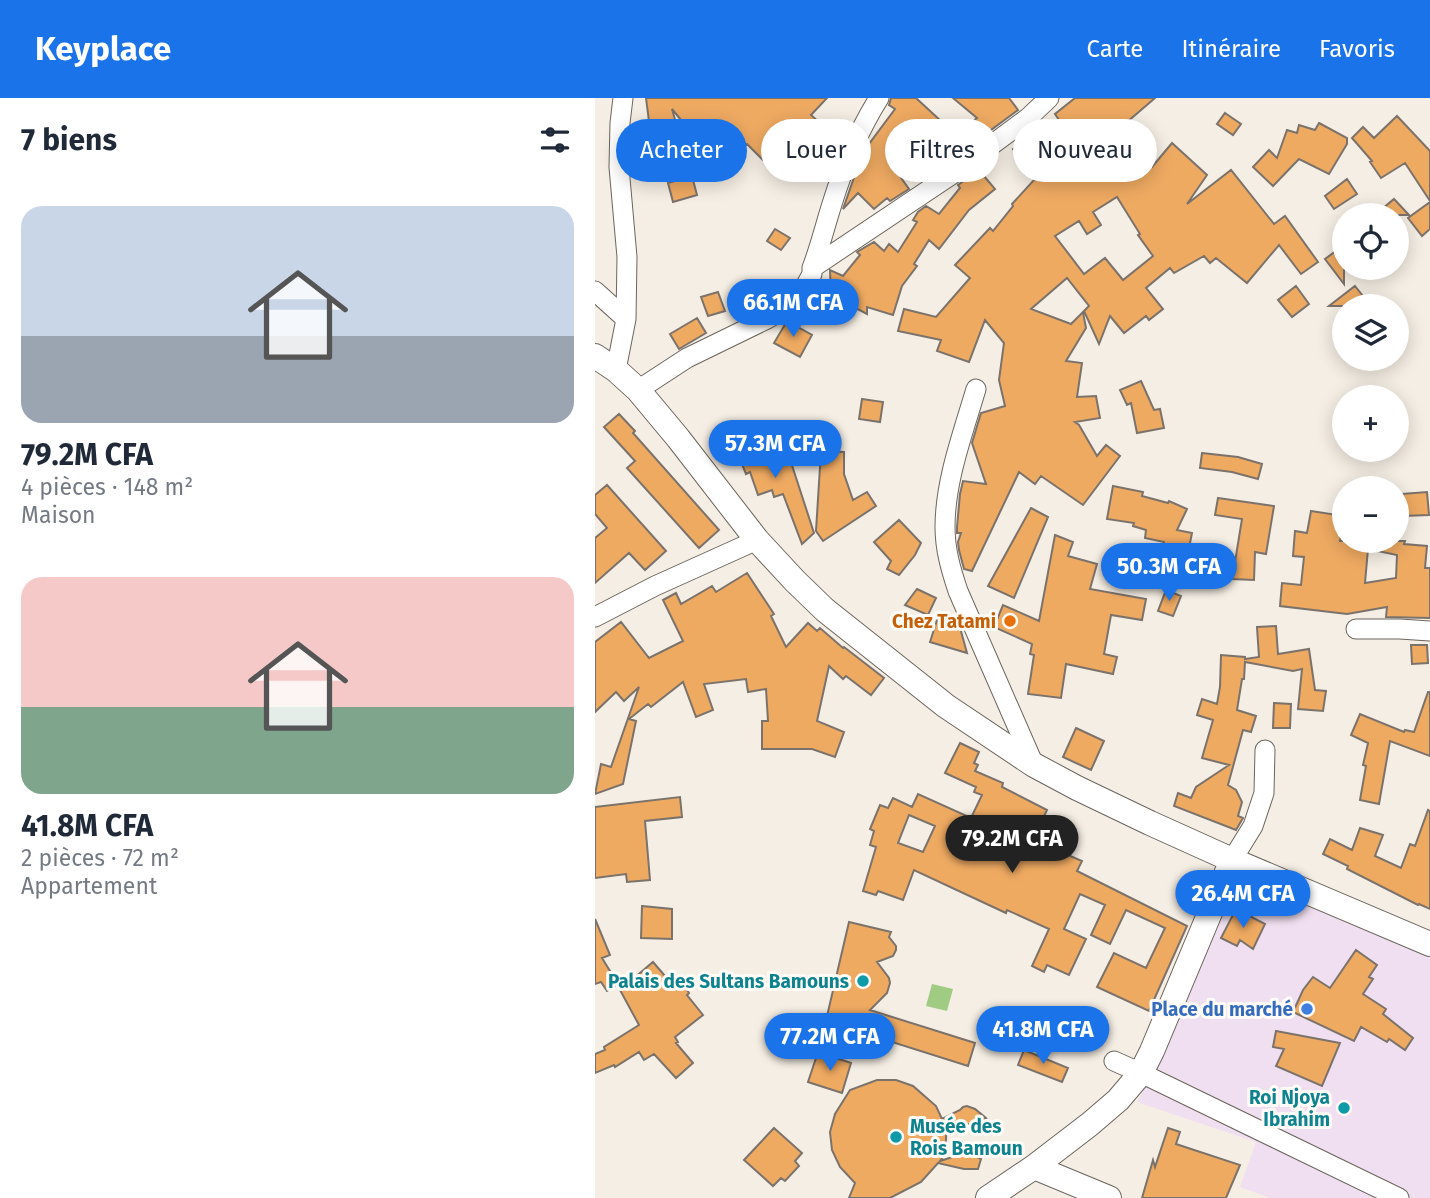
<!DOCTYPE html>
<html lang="fr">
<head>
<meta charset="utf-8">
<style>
  body { margin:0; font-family:"Fira Sans",sans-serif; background:#f6f6f7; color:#1f2937; height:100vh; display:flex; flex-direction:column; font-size:26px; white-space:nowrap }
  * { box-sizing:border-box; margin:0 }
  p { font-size:23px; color:#747a83 }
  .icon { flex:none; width:38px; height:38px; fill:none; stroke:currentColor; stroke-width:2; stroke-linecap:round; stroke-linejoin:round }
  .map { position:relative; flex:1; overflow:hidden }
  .panel { display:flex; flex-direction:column; background:#fff; width:595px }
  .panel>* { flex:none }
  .banner { position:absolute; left:21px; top:21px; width:665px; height:63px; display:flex; gap:14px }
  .buttons { position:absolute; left:737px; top:105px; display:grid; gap:14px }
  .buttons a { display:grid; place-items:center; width:77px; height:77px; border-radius:50%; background:#fff; box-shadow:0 4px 18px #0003; font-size:35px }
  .price { position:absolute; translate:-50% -60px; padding:0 16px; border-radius:24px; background:#1a73e8; color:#fff; font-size:23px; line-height:46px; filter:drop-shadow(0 2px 4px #0008) }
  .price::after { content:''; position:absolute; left:50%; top:42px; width:21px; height:16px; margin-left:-10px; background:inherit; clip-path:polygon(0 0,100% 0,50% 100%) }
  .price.on { background:#222; color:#fff }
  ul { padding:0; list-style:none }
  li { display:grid; align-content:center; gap:14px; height:371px; padding:0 21px }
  li span { display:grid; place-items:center; height:217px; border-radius:21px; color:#555 }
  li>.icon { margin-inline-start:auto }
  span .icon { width:126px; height:126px; fill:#fffc; stroke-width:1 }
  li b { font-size:30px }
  h2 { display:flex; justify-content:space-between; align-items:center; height:84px; padding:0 21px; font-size:30px }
  .tag { padding:0 24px; border-radius:32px; background:#fff; box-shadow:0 4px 18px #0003; font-size:24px; line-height:63px }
  .tag.on { background:#1a73e8; color:#fff }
  header { display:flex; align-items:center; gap:42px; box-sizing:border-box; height:98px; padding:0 35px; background:#1a73e8; color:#fff }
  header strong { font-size:33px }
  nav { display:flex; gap:38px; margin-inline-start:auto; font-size:24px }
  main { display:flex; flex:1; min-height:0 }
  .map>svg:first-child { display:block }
  .commercial { fill:#f0dff0 }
  .green { fill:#a0cb82 }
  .building { fill:#efaa62; stroke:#7b736b; stroke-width:2; fill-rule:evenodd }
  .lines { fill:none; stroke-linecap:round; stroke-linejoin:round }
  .minor-casing { stroke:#6b655c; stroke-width:21 }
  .major-casing { stroke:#6b655c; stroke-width:26 }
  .minor { stroke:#fff; stroke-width:19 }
  .major { stroke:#fff; stroke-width:24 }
  .food-dot { fill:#e8710a; stroke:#fffcf8; stroke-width:2.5 }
  .culture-dot { fill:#0f9aa8; stroke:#fffcf8; stroke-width:2.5 }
  .shop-dot { fill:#3f7fe0; stroke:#fffcf8; stroke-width:2.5 }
  .labels { text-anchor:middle; stroke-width:6; stroke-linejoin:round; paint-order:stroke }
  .food-label { font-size:19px; font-weight:bold; fill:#c56008; stroke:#fffcf8; text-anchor:end }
  .culture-label { font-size:19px; font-weight:bold; fill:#0d838f; stroke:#fffcf8; text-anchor:end }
  .shop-label { font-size:19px; font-weight:bold; fill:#366cbe; stroke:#fffcf8; text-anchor:end }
</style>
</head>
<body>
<header>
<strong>Keyplace</strong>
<nav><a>Carte</a><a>Itinéraire</a><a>Favoris</a></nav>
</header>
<main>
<section class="panel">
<h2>7 biens<svg class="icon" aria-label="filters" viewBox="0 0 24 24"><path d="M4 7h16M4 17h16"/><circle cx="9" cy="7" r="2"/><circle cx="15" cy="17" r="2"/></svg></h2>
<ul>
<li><span style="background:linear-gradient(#c9d6e8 60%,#9aa5b1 0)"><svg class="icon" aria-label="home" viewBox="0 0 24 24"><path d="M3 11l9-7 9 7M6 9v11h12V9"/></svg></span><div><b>79.2M CFA</b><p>4 pièces · 148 m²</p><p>Maison</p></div></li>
<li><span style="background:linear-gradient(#f6c9c9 60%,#7fa58c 0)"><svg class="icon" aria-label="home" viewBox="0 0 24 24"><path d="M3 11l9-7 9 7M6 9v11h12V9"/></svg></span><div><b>41.8M CFA</b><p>2 pièces · 72 m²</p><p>Appartement</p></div></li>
</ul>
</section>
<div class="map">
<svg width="835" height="1100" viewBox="0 0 835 1100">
  <rect width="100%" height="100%" fill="#f5eee4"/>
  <path class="commercial" d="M645 778 835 859V1100H675L645 1089 661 1044 542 1004 566 962Z"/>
  <path class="green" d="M337 886 358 891 352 913 331 908Z"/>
  <path class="building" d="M51 0H232L216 17 237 36 216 60 196 43 173 67 152 46 148 49 147 46 122 66 77 11 84 36 56 39Z
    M296 0H321L361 37 382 20 358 0H414L423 12 347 68 331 48 304 77 314 91 295 103 292 100 279 111 263 95 248 111 262 71 273 59 269 55 271 50 300 11 294 7Z
    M480 0H560L517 37 557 69 577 45 612 77 592 106 636 72 679 126 690 118 723 164 706 176 684 147 652 185 621 160 615 165 609 158 579 175 575 170 551 190 568 211 554 222 551 218 529 235 515 218 504 246 489 213 494 208 472 180 436 211 476 226 488 214 491 230 471 263 487 265 482 299 501 298 505 320 480 324 484 327 502 358 511 347 525 358 488 407 446 378 440 386 424 374 377 473 369 471 364 452 363 444 366 435H362V429L365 396 368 383 391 386 377 345 386 315 410 308 404 282 409 245 390 222 374 264 342 253 346 242 303 233 309 211 341 219 375 180 360 167 395 130 398 133 418 108 417 106 461 58 452 48 428 67 418 51 464 22 460 16ZM522 99 545 136 543 137 558 158 528 182 510 160 489 176 460 138 484 123 492 136 506 127 498 114Z
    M630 15 646 26 638 37 622 26Z
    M802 18 835 53V103L810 65 786 80 775 64 777 63 757 40 768 29 779 40Z
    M724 25 752 40V46L734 76 704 61 678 88 658 69 674 52 682 60 692 32 702 35 704 27 720 32Z
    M384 72 400 91 374 112 344 151 334 142 319 166 322 168 307 188 298 217 272 209V216L236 197 235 172 248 178 265 157 262 154 279 144 289 153 294 146 303 154 322 124 318 122 323 114 331 108 344 116 365 90 363 87Z
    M97 78 102 97 78 104 73 85Z
    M752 81 762 96 739 111 730 98Z
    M799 101 814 117H780Z
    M835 104V131L827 138 813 120Z
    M180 131 195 140 186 152 172 143Z
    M749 147V186L730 161Z
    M701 188 714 206 697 219 683 202Z
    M760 188 776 208H734Z
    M123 194 130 213 113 218 106 199Z
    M102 220 111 235 84 251 75 236Z
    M192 223 217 237 205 259 179 245Z
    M546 283 559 312 565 311 569 330 542 335 536 305 532 307 525 292Z
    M267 301 288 304 285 324 264 321Z
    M24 316 40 333 38 335 124 432 104 450 32 370 40 363 9 329Z
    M163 334 175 363 193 355 219 435 207 446 188 396 179 399 177 392 163 397 155 374 151 376 138 344Z
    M226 353 249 354V376L258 402 272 394 281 408 228 443 221 433Z
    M607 355 643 359 667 366 663 381 637 374 605 370Z
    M12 387 71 453 50 472 34 455 0 485V440L12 430 0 416V397Z
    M518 388 548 394 547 398 573 405 574 403 592 411 582 432 597 435 593 455 568 450 569 444 550 440 551 432 538 428 539 425 512 421Z
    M832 394 834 417 808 418 807 396Z
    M623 400 679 408 671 456 660 454 659 482 637 481 638 464H640L647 421 620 417Z
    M436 410 453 419 419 500 393 488Z
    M716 413 749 418 745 443H810L809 446 832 448 830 470H835V520L791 519 792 509 752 516 685 508 687 485 706 487 709 459 698 458 700 433 712 435ZM773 451 802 457 801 480 770 485Z
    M304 422 326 445 320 457 304 477 292 471 296 463 279 444Z
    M460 437 478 444 473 458 502 466 495 491 551 501 547 522 516 517 509 556 522 559 518 576 471 566 466 600 433 596 439 557 435 556 437 546 399 529 408 507 444 523Z
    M152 475 179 516 176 518 191 549 213 525 222 533 225 530 248 550 249 549 289 580 276 597 251 578 248 581 234 568 222 623 249 634 240 659 217 651H167V623H173L171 591 153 594 151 581 109 586 118 612 101 619 88 584 56 609 53 606 34 621 41 623 28 686 0 696 6 666 16 669 44 589 29 603 21 594 0 614V544L26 524 54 560 88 543 68 502 81 495 86 506 117 488 121 494Z
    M322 491 341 500 333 517 310 507Z
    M571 492 586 498 578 518 563 513Z
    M343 519 364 526 372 555 335 544Z
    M681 528 683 556 714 551 720 592 731 593 728 613 703 611 707 571 698 573 650 564 649 581H647L642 612 661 618 656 634 648 632 633 687 641 692 647 704 643 718 648 720 641 732 579 708 583 695 596 700 601 689 634 667 607 660 618 622 602 617 607 601 622 606 625 589 626 557 650 559V561L664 559 662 529Z
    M816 547H832L833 565 817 566Z
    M833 594H835V658L795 643 784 706 765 702 771 668 768 667 773 645 756 637 765 616 809 634 810 632 819 634Z
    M679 605 696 606 695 630H678Z
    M481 630 509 643 496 672 468 659Z
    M365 645 384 654 379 665 383 667 380 673 408 685 407 689 452 712 438 742 487 763 482 773 592 828 554 913 502 889 519 855 551 870 570 830 531 812 515 846 496 837 510 807 485 796 469 831 491 841 474 877 452 867 449 874 437 868 454 831 412 812 411 815 319 772 308 802 283 793 281 797 268 793 281 749 275 747 279 733 275 731 285 707 293 710 298 700 317 709 323 696 376 720 387 697 379 694 381 689 350 675ZM314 717 340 728 328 754 303 745Z
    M85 699 87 719 50 723 55 782 32 784 31 776 0 780V709Z
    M833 712 835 713V811L824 806 823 807 752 771 753 768 728 756 735 741 757 752 765 730 788 737 780 758 806 770 815 746 820 748Z
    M47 808 77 811V841L46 840Z
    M641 811 670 826 658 851 645 842 642 848 626 840Z
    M0 821 15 857 7 860 23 886 12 893 6 884 0 886Z
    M254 824 296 834 294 839 301 848V852L298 858 282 864 294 880 295 885 292 895 275 912 380 945 373 968 272 936 271 941 229 931Z
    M761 852 782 867 774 879 778 881 768 896 791 911 788 916 818 940 810 952 794 941 792 944 766 929 759 943 698 914 708 892 718 879 735 890Z
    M58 864 76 885 85 880 94 895 92 897 108 917 80 939 83 944 81 945 98 965 81 980 59 956 49 962 44 954 20 969 19 967 0 975V956L10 952 9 949 44 927 25 892Z
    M681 933 745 945 727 988 681 968 689 951 678 949Z
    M429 952 473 970 467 984 423 967Z
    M223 954 256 965 247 995 213 984Z
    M282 982H301L318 988 341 1008 347 1021 365 1012 368 1009 372 1008 380 1011 391 1020 378 1026H352L350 1056 345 1063 373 1054 386 1061 383 1071H369L343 1065 326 1084 295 1100H254L260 1085 245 1069 237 1052 235 1034 240 1016 255 992Z
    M179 1030 207 1055 200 1063 204 1068 190 1083 186 1080 178 1088 149 1062Z
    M573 1030 585 1034 581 1046 645 1067 631 1100H547L558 1062 560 1069Z"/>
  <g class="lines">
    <defs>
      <path id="minor" d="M217 170 356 77 433 20 454 0
        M0 193 31 221
        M21 272 31 221 32 159 24 69 25 25 28 0
        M381 291C368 335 350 383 350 429 350 452 356 472 363 493L439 667
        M43 292 92 260 172 221 202 203 217 176V170C225 149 230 128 237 106 248 70 264 32 284 0
        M0 519 60 488 162 442
        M761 531H805L835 533
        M637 762 658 728 669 695 670 652
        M519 963 546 975 804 1100"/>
      <path id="major" d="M0 258 21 272 43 292 83 340 162 442 200 483 230 512 351 608 439 667 482 690 555 725 637 762 835 846
        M439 1069 495 1026 523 1002 546 975 557 953 637 762
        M393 1100 439 1069 514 1100"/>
    </defs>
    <use href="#minor" class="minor-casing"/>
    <use href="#major" class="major-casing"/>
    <use href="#minor" class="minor"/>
    <use href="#major" class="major"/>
  </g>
  <circle class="food-dot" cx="415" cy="523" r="7"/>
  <g class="culture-dot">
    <circle cx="268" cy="883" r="7"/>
    <circle cx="749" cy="1010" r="7"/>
    <circle cx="301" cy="1039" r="7"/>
  </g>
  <circle class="shop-dot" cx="712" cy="911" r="7"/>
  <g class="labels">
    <g class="food-label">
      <text x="401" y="530">Chez Tatami</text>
    </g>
    <g class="culture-label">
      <text x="254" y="890">Palais des Sultans Bamouns</text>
      <text x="735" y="1006">Roi Njoya<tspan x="735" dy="22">Ibrahim</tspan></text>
      <text x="315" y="1035" text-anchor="start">Musée des<tspan x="315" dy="22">Rois Bamoun</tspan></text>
    </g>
    <g class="shop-label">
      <text x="698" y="918">Place du marché</text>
    </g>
  </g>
</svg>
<div class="buttons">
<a><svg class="icon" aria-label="locate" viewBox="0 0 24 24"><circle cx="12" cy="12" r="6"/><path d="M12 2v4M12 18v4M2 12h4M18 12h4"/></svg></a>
<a><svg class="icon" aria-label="layers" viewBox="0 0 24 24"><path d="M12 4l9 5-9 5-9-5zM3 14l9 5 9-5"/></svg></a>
<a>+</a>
<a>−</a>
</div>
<b class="price" style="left:198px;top:241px">66.1M CFA</b>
<b class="price" style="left:180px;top:382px">57.3M CFA</b>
<b class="price" style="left:574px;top:505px">50.3M CFA</b>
<b class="price on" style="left:417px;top:777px">79.2M CFA</b>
<b class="price" style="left:648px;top:832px">26.4M CFA</b>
<b class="price" style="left:448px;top:968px">41.8M CFA</b>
<b class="price" style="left:235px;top:975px">77.2M CFA</b>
<div class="banner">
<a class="tag on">Acheter</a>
<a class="tag">Louer</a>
<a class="tag">Filtres</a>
<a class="tag">Nouveau</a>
</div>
</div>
</main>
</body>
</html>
